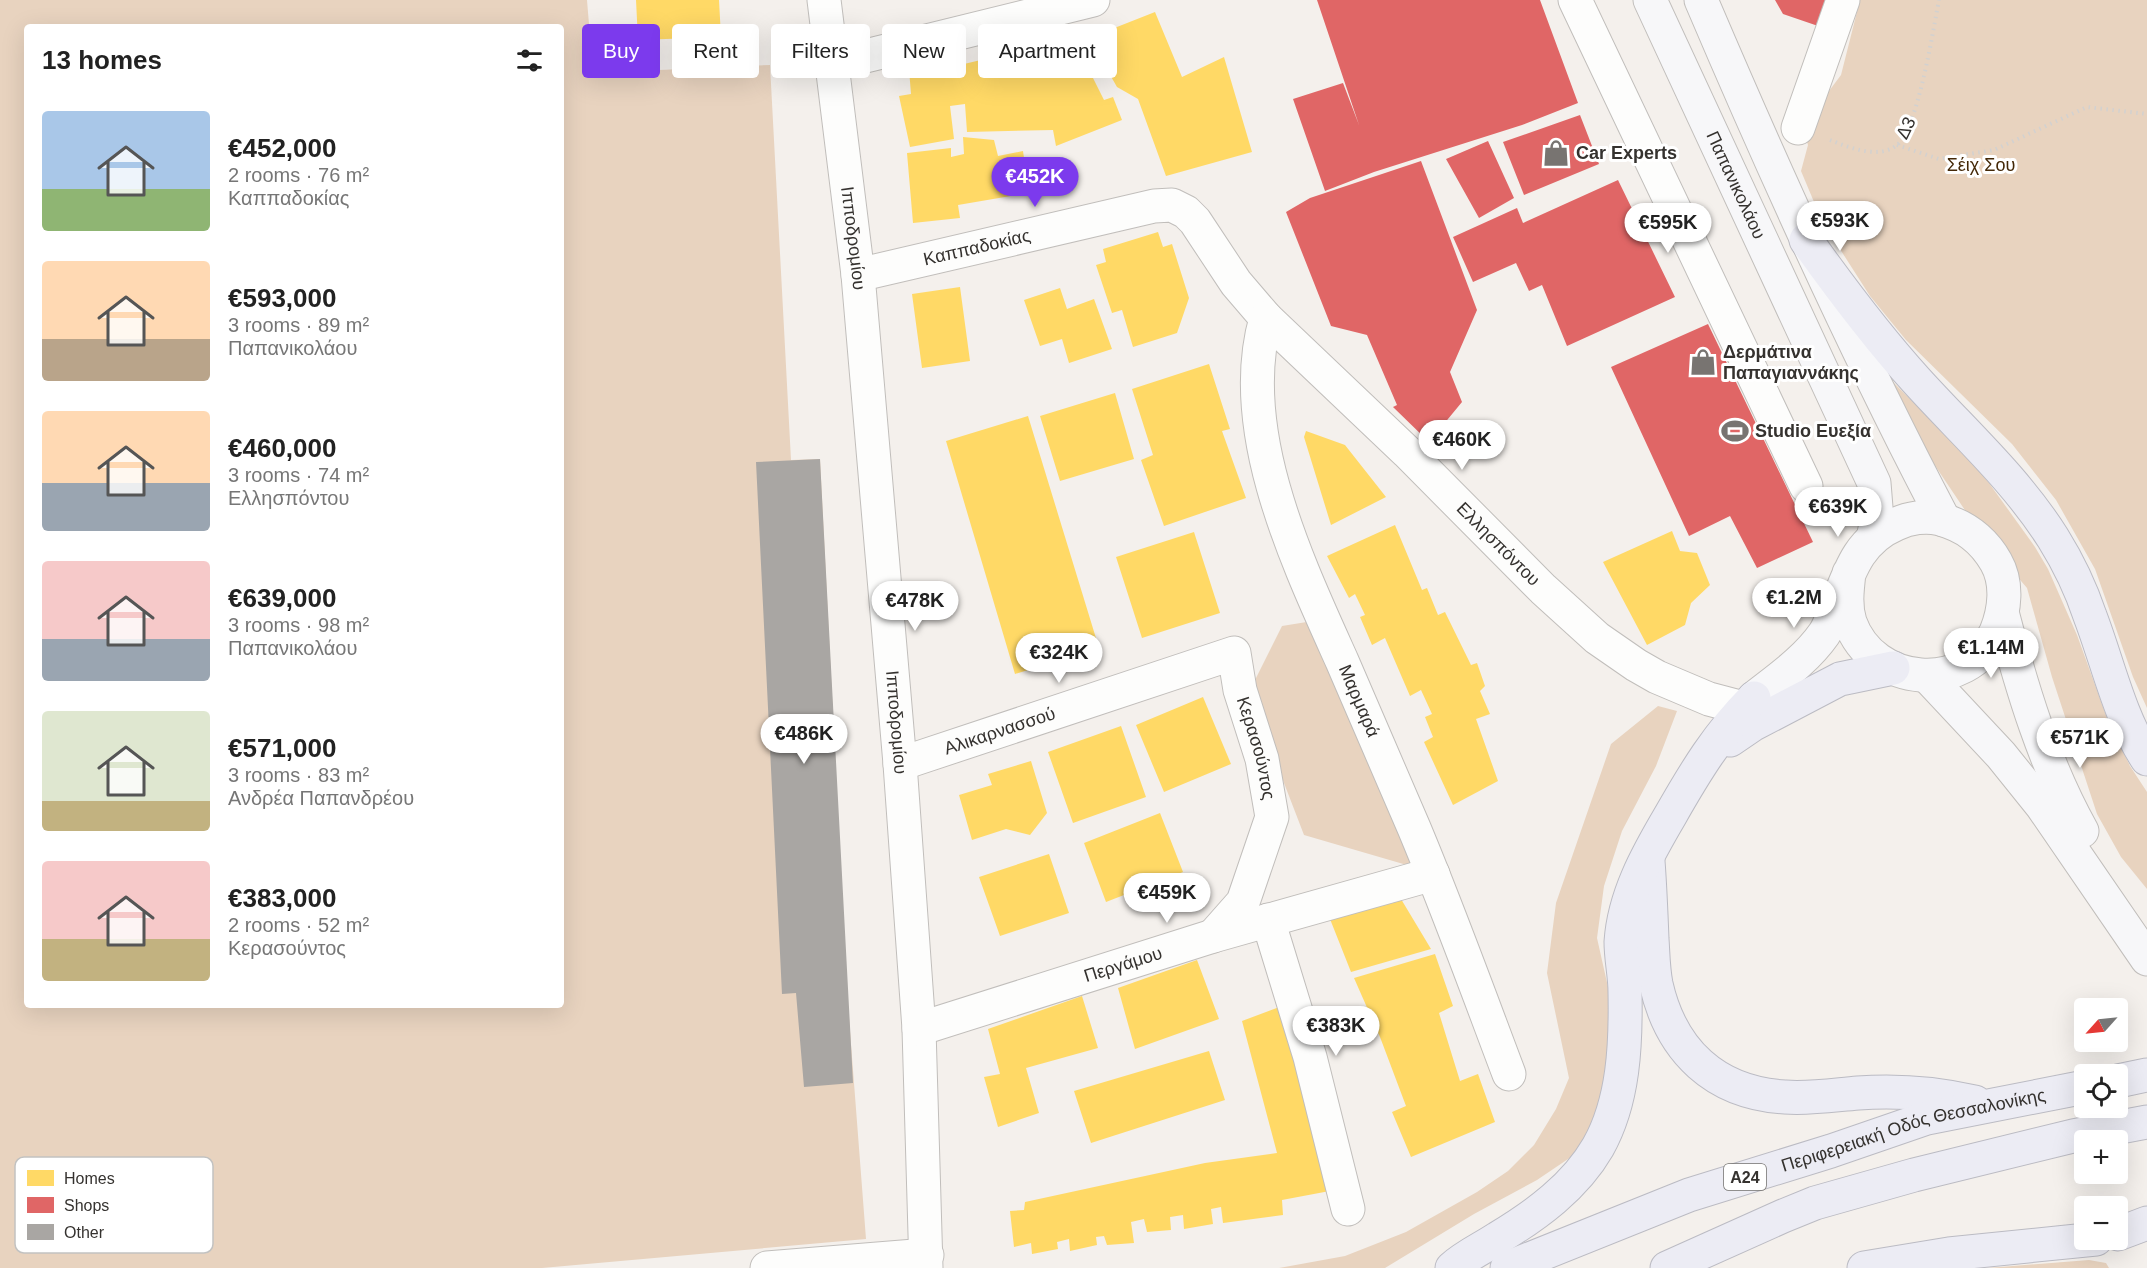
<!DOCTYPE html>
<html lang="en">
<head>
<meta charset="utf-8">
<style>
  body { margin:0; font-family:Helvetica,sans-serif; background:#f2f2f2; color:#222; height:100vh; display:flex; flex-direction:column; font-size:22px; white-space:nowrap }
  * { box-sizing:border-box; margin:0 }
  p { font-size:20px; color:#767676 }
  .icon { flex:none; width:33px; height:33px; fill:none; stroke:currentColor; stroke-width:2; stroke-linecap:round; stroke-linejoin:round }
  .map { position:relative; flex:1; overflow:hidden }
  .panel { position:absolute; left:24px; top:24px; width:540px; height:984px; display:flex; flex-direction:column; background:#fff; border-radius:6px; box-shadow:0 6px 24px #0002 }
  .panel>* { flex:none }
  .banner { position:absolute; left:582px; top:24px; width:570px; height:54px; display:flex; gap:12px }
  .needle { width:39px; rotate:243deg }
  .fabs { position:absolute; left:2074px; top:998px; display:grid; gap:12px }
  .fabs a { display:grid; place-items:center; width:54px; height:54px; border-radius:6px; background:#fff; box-shadow:0 6px 24px #0002; font-size:30px }
  .price { position:absolute; translate:-50% -51px; padding:0 14px; border-radius:21px; background:#fff; color:#222; font-size:20px; line-height:39px; filter:drop-shadow(0 2px 3px #0008) }
  .price::after { content:''; position:absolute; left:50%; top:36px; width:18px; height:14px; margin-left:-9px; background:inherit; clip-path:polygon(0 0,100% 0,50% 100%) }
  .price.active { background:#7c3aed; color:#fff }
  ul { padding:0; list-style:none }
  li { display:flex; align-items:center; gap:18px; height:150px; padding:0 18px }
  li span { display:grid; place-items:center; flex:none; width:168px; height:120px; border-radius:6px; color:#555 }
  li>.icon { margin-inline-start:auto }
  span .icon { width:72px; height:72px; fill:#fffc; stroke-width:1 }
  li b { font-size:26px }
  h2 { display:flex; justify-content:space-between; align-items:center; height:72px; padding:0 18px; font-size:26px }
  .pill { padding:0 21px; border-radius:6px; background:#fff; box-shadow:0 6px 24px #0002; font-size:21px; line-height:54px }
  .pill.active { background:#7c3aed; color:#fff }
  .map>svg:first-child { display:block }
  .green { fill:#e8d3bf; fill-rule:evenodd }
  .homes { fill:#ffd966 }
  .shops { fill:#e06666 }
  .building { fill:#a9a6a3 }
  .lines { fill:none; stroke-linecap:round; stroke-linejoin:round }
  .minor-casing { stroke:#c1bebb; stroke-width:35 }
  .secondary-casing { stroke:#c1bebb; stroke-width:35 }
  .trunk-casing { stroke:#bbbbc3; stroke-width:35 }
  .path { stroke:#d2d1d0; stroke-width:4; stroke-dasharray:1.5 4.5; stroke-linecap:butt }
  .minor { stroke:#fdfdfc; stroke-width:33 }
  .secondary { stroke:#f7f7f9; stroke-width:33 }
  .trunk { stroke:#ececf4; stroke-width:33 }
  .labels { text-anchor:middle; stroke-width:6; stroke-linejoin:round; paint-order:stroke }
  .shield { fill:#fff; stroke:#72706d; stroke-width:1.5 }
  .shield-label { font-size:16px; font-weight:bold; fill:#35322f }
  .street-label { font-size:18px; fill:#35322f; stroke:#fff }
  .poi-label { font-size:18px; font-weight:bold; fill:#35322f; stroke:#fff; text-anchor:start }
  .park-label { font-size:18px; fill:#442807; stroke:#fff }
  .key { fill:#fff; stroke:#c2c2c1; stroke-width:1.5 }
  .key-label { font-size:16px; fill:#35322f }
</style>
</head>
<body>
<div class="map">
<svg width="2147" height="1268" viewBox="0 0 2147 1268">
  <rect width="100%" height="100%" fill="#f4f0ec"/>
  <path class="green" d="M0 0H587L593 73 770 65 791 460 820 459 847 992 866 1239 542 1268H0ZM27 27H561V1005H27Z
    M1860 0H2147V708L2133 677 2095 569 2056 500 2012 444 1906 340 1870 296 1822 221 1801 171 1808 145 1804 132 1823 99 1841 75Z
    M1891 380 1968 457 1989 483 2035 547 2048 569 2077 635 2107 718 2130 766 2147 792V889L2121 857 2097 814 2052 677 2027 588 1981 534 1903 418Z
    M1319 620 1417 868 1304 835 1249 692 1282 626Z
    M1658 706 1677 711 1656 766 1622 831 1604 886 1597 938 1610 996 1609 1068 1598 1117 1574 1155 1537 1180 1474 1214 1385 1268H1279L1345 1256 1406 1232 1477 1192 1508 1171 1534 1145 1556 1109 1569 1078 1547 973 1556 903 1611 744Z
    M2089 1260 2106 1263 2109 1268H1988Z"/>
  <path class="homes" d="M636 0H719L721 37 638 40Z
    M1155 12 1182 77 1224 57 1252 152 1166 176 1138 99 1117 87 1089 38Z
    M1036 50 1041 74 1083 58 1104 100 1113 97 1122 120 1056 146 1053 130 967 132 965 104 950 106 954 139 910 147 899 96 911 94 909 69 964 64 1006 54Z
    M963 137 994 140 998 156 1023 151 1029 193 958 205 960 218 913 223 907 153 951 148V157L964 154Z
    M1158 232 1163 247 1172 244 1189 298 1177 333 1133 347 1122 310 1112 313 1096 265 1106 262 1103 249Z
    M960 287 970 361 922 368 912 294Z
    M1060 288 1067 309 1094 299 1112 349 1069 363 1062 339 1040 346 1024 300Z
    M1209 364 1230 429 1222 431 1246 498 1164 526 1141 460 1153 455 1132 389Z
    M1115 393 1134 459 1060 481 1040 416Z
    M1028 416 1099 648 1015 674 946 441Z
    M1306 431 1345 445 1386 497 1331 525 1304 437Z
    M1395 525 1422 590 1427 588 1438 615 1445 612 1471 665 1477 663 1485 686 1480 691 1490 714 1476 719 1498 781 1453 805 1424 742 1433 737 1425 717 1432 714 1421 690 1410 696 1385 638 1372 645 1360 617 1365 615 1355 594 1349 598 1327 556Z
    M1672 531 1680 551 1697 553 1710 585 1691 603 1685 625 1647 645 1603 562Z
    M1194 532 1220 613 1142 638 1116 557Z
    M1203 697 1231 764 1164 792 1136 725Z
    M1121 726 1146 797 1073 823 1048 752Z
    M1031 761 1047 813 1030 835 1006 829 972 840 959 795 992 785 988 774Z
    M1160 813 1183 872 1106 902 1084 843Z
    M1049 854 1069 913 1000 936 979 877Z
    M1398 894 1431 949 1351 972 1328 914Z
    M1435 954 1453 1006 1439 1013 1460 1081 1478 1074 1495 1122 1411 1157 1392 1112 1406 1106 1380 1037 1354 978Z
    M1197 960 1219 1019 1135 1049 1118 988Z
    M1082 996 1098 1048 1026 1068 1039 1113 998 1127 984 1077 1000 1074 988 1029Z
    M1290 1003 1335 1190 1282 1200 1283 1215 1223 1223 1221 1207 1211 1209 1213 1224 1184 1229 1183 1215 1170 1217 1171 1230 1147 1232 1144 1219 1131 1222 1134 1243 1107 1245 1104 1236 1096 1237 1097 1245 1070 1251 1069 1239 1057 1242 1058 1249 1032 1254 1031 1243 1014 1247 1010 1211 1024 1210 1025 1202 1205 1163 1277 1153 1242 1021Z
    M1209 1051 1225 1100 1091 1143 1074 1091Z"/>
  <path class="shops" d="M1317 0H1540L1578 103 1522 125 1374 172 1325 191 1293 99 1343 83 1359 125Z
    M1775 0H1830L1821 27 1783 14Z
    M1580 115 1599 164 1524 195 1503 142Z
    M1488 141 1514 198 1479 218 1446 159Z
    M1421 161 1477 310 1450 372 1462 402 1429 442 1393 407 1397 405 1367 335 1331 326 1286 212 1310 198Z
    M1618 180 1675 297 1567 346 1542 285 1529 291 1516 263 1473 282 1453 237 1517 208 1523 223Z
    M1708 324 1813 542 1757 568 1730 516 1689 536 1611 367Z"/>
  <path class="building" d="M820 459 853 1083 804 1087 796 993 782 994 756 462Z"/>
  <g class="lines">
    <defs>
      <g id="minor">
        <path id="s1" d="M824 0 858 275 900 764 919 1029 926 1268"/>
        <path d="M1575 0 1806 486"/>
        <path d="M833 64 1093 0"/>
        <path d="M1798 128 1843 0"/>
        <path id="s2" d="M858 275 1154 206 1172 205 1186 212 1195 221 1236 283 1266 318 1407 452 1543 589 1597 638 1636 665 1657 677 1709 699 1743 708"/>
        <path id="s3" d="M1266 318C1234 429 1297 561 1342 661 1366 717 1390 772 1414 828 1448 909 1478 992 1509 1074"/>
        <path id="s4" d="M900 764 1234 653 1240 690 1262 759 1272 817 1243 902 1213 936"/>
        <path d="M1268 920 1310 1057 1348 1209"/>
        <path id="s5" d="M919 1029 1213 936 1433 874"/>
        <path d="M767 1268 927 1255"/>
      </g>
      <g id="secondary">
        <path id="s6" d="M1650 0 1874 483 1877 520 1873 538"/>
        <path d="M1701 0C1776 176 1855 351 1944 520"/>
        <path d="M2003 616C2022 689 2045 765 2082 831"/>
        <path d="M1928 677 2001 755 2042 806 2147 959"/>
        <path d="M1754 698C1778 679 1806 660 1824 634 1829 627 1832 617 1835 609 1849 573 1858 540 1896 524 1909 518 1926 515 1940 519 1965 526 1983 539 1996 562 2008 583 2005 610 1996 632 1967 695 1873 687 1850 622 1845 606 1847 590 1849 573"/>
      </g>
      <g id="trunk">
        <path d="M1806 240C1841 289 1876 336 1916 380 1963 432 2015 478 2053 538 2068 562 2081 589 2090 616 2108 663 2119 716 2147 759"/>
        <path d="M1730 740 1752 725 1840 679 1893 668"/>
        <path d="M1648 861C1650 887 1651 913 1652 939 1653 953 1653 969 1656 984 1671 1051 1715 1093 1785 1097 1809 1099 1834 1095 1858 1093 1898 1090 1935 1093 1975 1102"/>
        <path d="M2118 1081 2147 1075"/>
        <path d="M2118 1234 2147 1223"/>
        <path d="M1452 1268C1465 1256 1483 1248 1498 1238 1536 1215 1575 1187 1598 1147 1624 1101 1626 1044 1625 992 1625 975 1621 959 1621 942 1624 896 1647 855 1670 816 1695 772 1718 734 1754 698"/>
        <path id="s7" d="M1507 1268 1689 1195 1831 1151 1927 1118 2085 1087"/>
        <path d="M1667 1268 1783 1216 1815 1203 1914 1175 2073 1136 2147 1122"/>
        <path d="M1864 1268 1949 1254 2096 1239"/>
      </g>
    </defs>
    <use href="#minor" class="minor-casing"/>
    <use href="#secondary" class="secondary-casing"/>
    <use href="#trunk" class="trunk-casing"/>
    <path class="path" d="M1830 140C1848 147 1879 160 1897 145 1918 128 1933 30 1939 0
      M1897 145 1939 159 1994 150 2087 107 2147 114"/>
    <use href="#minor" class="minor"/>
    <use href="#secondary" class="secondary"/>
    <use href="#trunk" class="trunk"/>
  </g>
  <defs>
    <symbol id="shop-bare" viewBox="-9 -9 18 18"><path d="M-5-2.5h2.3a2.7 3.5 0 0 1 5.4 0H5L5.5 6h-11ZM-1.5-2.5h3a1.5 2.3 0 0 0-3 0Z" fill="#787471" stroke="#fff" stroke-width="2.5" paint-order="stroke"/></symbol>
    <symbol id="stadium-bare" viewBox="-9 -9 18 18"><path d="M0-5a6.5 5 0 1 0 0 10a6.5 5 0 1 0 0-10ZM-3.5-1.8h7v3.6h-7Z" fill="#787471" stroke="#fff" stroke-width="2.5" paint-order="stroke"/></symbol>
  </defs>
  <g fill-rule="evenodd">
    <use href="#shop-bare" x="1537" y="134" width="38" height="38"/>
    <use href="#shop-bare" x="1684" y="343" width="38" height="38"/>
    <use href="#stadium-bare" x="1716" y="412" width="38" height="38"/>
  </g>
  <g class="labels">
    <rect class="shield" x="1724" y="1164" width="42" height="26" rx="4.5"/>
    <g class="shield-label">
      <text x="1745" y="1183">Α24</text>
    </g>
    <g class="street-label">
      <text transform="translate(1906 128) rotate(-64)" y="6">Δ3</text>
      <text dy="6" stroke="none"><textPath href="#s6" startOffset="204">Παπανικολάου</textPath></text>
      <text dy="6" stroke="none"><textPath href="#s1" startOffset="240">Ιπποδρομίου</textPath></text>
      <text dy="6" stroke="none"><textPath href="#s2" startOffset="122">Καππαδοκίας</textPath></text>
      <text dy="6" stroke="none"><textPath href="#s2" startOffset="795">Ελλησπόντου</textPath></text>
      <text dy="6" stroke="none"><textPath href="#s3" startOffset="402">Μαρμαρά</textPath></text>
      <text dy="6" stroke="none"><textPath href="#s1" startOffset="726">Ιπποδρομίου</textPath></text>
      <text dy="6" stroke="none"><textPath href="#s4" startOffset="105">Αλικαρνασσού</textPath></text>
      <text dy="6" stroke="none"><textPath href="#s4" startOffset="450">Κερασούντος</textPath></text>
      <text dy="6" stroke="none"><textPath href="#s5" startOffset="214">Περγάμου</textPath></text>
      <text dy="6" stroke="none"><textPath href="#s7" startOffset="430">Περιφερειακή Οδός Θεσσαλονίκης</textPath></text>
    </g>
    <g class="poi-label">
      <text x="1576" y="159">Car Experts</text>
      <text x="1723" y="358">Δερμάτινα<tspan x="1723" dy="21">Παπαγιαννάκης</tspan></text>
      <text x="1755" y="437">Studio Ευεξία</text>
    </g>
    <g class="park-label">
      <text x="1981" y="171">Σέιχ Σου</text>
    </g>
  </g>
  <rect x="15" y="1157" width="198" height="96" rx="9" class="key"/>
  <rect x="27" y="1170" width="27" height="16" fill="#ffd966"/>
  <rect x="27" y="1197" width="27" height="16" fill="#e06666"/>
  <rect x="27" y="1224" width="27" height="16" fill="#a9a6a3"/>
  <g class="key-label">
    <text x="64" y="1184">Homes</text>
    <text x="64" y="1211">Shops</text>
    <text x="64" y="1238">Other</text>
  </g>
</svg>
<div class="fabs">
<a><svg class="needle" viewBox="-14 -14 28 28"><path d="M0-13l5 13h-10z" fill="#e53935"/><path d="M0 13l5-13h-10z" fill="#767676"/></svg></a>
<a><svg class="icon" aria-label="locate" viewBox="0 0 24 24"><circle cx="12" cy="12" r="6"/><path d="M12 2v4M12 18v4M2 12h4M18 12h4"/></svg></a>
<a>+</a>
<a>−</a>
</div>
<b class="price active" style="left:1035px;top:208px">€452K</b>
<b class="price" style="left:1840px;top:252px">€593K</b>
<b class="price" style="left:1668px;top:254px">€595K</b>
<b class="price" style="left:1462px;top:471px">€460K</b>
<b class="price" style="left:1838px;top:538px">€639K</b>
<b class="price" style="left:1794px;top:629px">€1.2M</b>
<b class="price" style="left:915px;top:632px">€478K</b>
<b class="price" style="left:1991px;top:679px">€1.14M</b>
<b class="price" style="left:1059px;top:684px">€324K</b>
<b class="price" style="left:804px;top:765px">€486K</b>
<b class="price" style="left:2080px;top:769px">€571K</b>
<b class="price" style="left:1167px;top:924px">€459K</b>
<b class="price" style="left:1336px;top:1057px">€383K</b>
<div class="banner">
<a class="pill active">Buy</a>
<a class="pill">Rent</a>
<a class="pill">Filters</a>
<a class="pill">New</a>
<a class="pill">Apartment</a>
</div>
<section class="panel">
<h2>13 homes<svg class="icon" aria-label="filters" viewBox="0 0 24 24"><path d="M4 7h16M4 17h16"/><circle cx="9" cy="7" r="2"/><circle cx="15" cy="17" r="2"/></svg></h2>
<ul>
<li><span style="background:linear-gradient(#a9c7e8 65%,#8fb573 0)"><svg class="icon" aria-label="home" viewBox="0 0 24 24"><path d="M3 11l9-7 9 7M6 9v11h12V9"/></svg></span><div><b>€452,000</b><p>2 rooms · 76 m²</p><p>Καππαδοκίας</p></div></li>
<li><span style="background:linear-gradient(#ffd9b3 65%,#b9a48a 0)"><svg class="icon" aria-label="home" viewBox="0 0 24 24"><path d="M3 11l9-7 9 7M6 9v11h12V9"/></svg></span><div><b>€593,000</b><p>3 rooms · 89 m²</p><p>Παπανικολάου</p></div></li>
<li><span style="background:linear-gradient(#ffd9b3 60%,#9aa5b1 0)"><svg class="icon" aria-label="home" viewBox="0 0 24 24"><path d="M3 11l9-7 9 7M6 9v11h12V9"/></svg></span><div><b>€460,000</b><p>3 rooms · 74 m²</p><p>Ελλησπόντου</p></div></li>
<li><span style="background:linear-gradient(#f6c9c9 65%,#9aa5b1 0)"><svg class="icon" aria-label="home" viewBox="0 0 24 24"><path d="M3 11l9-7 9 7M6 9v11h12V9"/></svg></span><div><b>€639,000</b><p>3 rooms · 98 m²</p><p>Παπανικολάου</p></div></li>
<li><span style="background:linear-gradient(#dfe7d0 75%,#c2b280 0)"><svg class="icon" aria-label="home" viewBox="0 0 24 24"><path d="M3 11l9-7 9 7M6 9v11h12V9"/></svg></span><div><b>€571,000</b><p>3 rooms · 83 m²</p><p>Ανδρέα Παπανδρέου</p></div></li>
<li><span style="background:linear-gradient(#f6c9c9 65%,#c2b280 0)"><svg class="icon" aria-label="home" viewBox="0 0 24 24"><path d="M3 11l9-7 9 7M6 9v11h12V9"/></svg></span><div><b>€383,000</b><p>2 rooms · 52 m²</p><p>Κερασούντος</p></div></li>
</ul>
</section>
</div>
</body>
</html>
